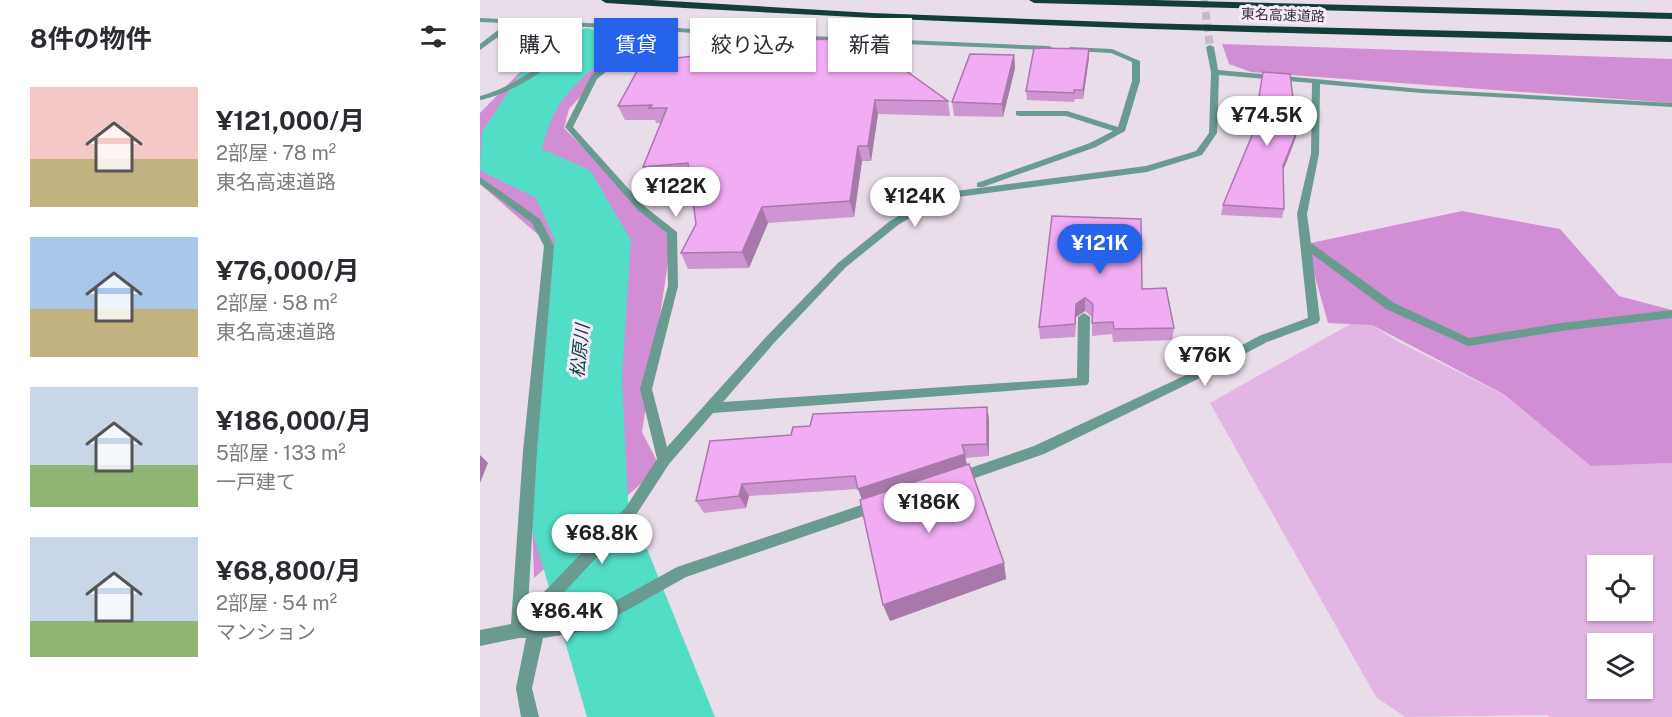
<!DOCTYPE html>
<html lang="ja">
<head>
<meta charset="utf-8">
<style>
  body { margin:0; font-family:"Public Sans","Noto Sans JP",sans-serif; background:#f2f2f3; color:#2b2b33; height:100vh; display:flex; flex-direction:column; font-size:22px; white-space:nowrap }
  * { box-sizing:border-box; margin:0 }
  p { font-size:20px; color:#7c7c81 }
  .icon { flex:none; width:33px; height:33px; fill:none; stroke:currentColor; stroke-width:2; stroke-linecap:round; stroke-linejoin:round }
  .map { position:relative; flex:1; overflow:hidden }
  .drawer { display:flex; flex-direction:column; background:#fff; width:480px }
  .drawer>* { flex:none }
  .hud { position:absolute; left:18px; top:18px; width:570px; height:54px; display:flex; gap:12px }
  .fabs { position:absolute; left:1107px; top:555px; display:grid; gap:12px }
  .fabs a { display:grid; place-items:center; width:66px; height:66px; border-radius:0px; background:#fff; box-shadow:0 2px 4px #0004; font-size:30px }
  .price { position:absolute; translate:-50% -51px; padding:0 14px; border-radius:21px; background:#fff; color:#222; font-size:20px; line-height:39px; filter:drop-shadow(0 2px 3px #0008) }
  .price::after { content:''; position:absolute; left:50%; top:36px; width:18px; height:14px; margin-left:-9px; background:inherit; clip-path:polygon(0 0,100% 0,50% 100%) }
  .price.selected { background:#2563eb; color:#fff }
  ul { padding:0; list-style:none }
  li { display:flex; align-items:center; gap:18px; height:150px; padding:0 30px }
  li span { display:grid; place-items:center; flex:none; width:168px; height:120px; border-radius:0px; color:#555 }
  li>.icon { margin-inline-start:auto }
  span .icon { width:72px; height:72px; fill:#fffc; stroke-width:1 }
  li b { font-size:26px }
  h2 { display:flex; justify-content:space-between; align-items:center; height:72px; padding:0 30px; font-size:26px }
  .tag { padding:0 21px; border-radius:0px; background:#fff; box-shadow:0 2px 4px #0004; font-size:21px; line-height:54px }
  .tag.selected { background:#2563eb; color:#fff }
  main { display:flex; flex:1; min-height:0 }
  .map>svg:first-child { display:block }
  .green { fill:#e3b5e4; fill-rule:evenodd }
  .forest { fill:#d28ed5 }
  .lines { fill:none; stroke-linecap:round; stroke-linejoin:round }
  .river { fill:#52ddc7; fill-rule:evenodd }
  .street-tunnel { stroke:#c6bac6; stroke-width:8; stroke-dasharray:8 4; stroke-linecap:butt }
  .street { fill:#699b91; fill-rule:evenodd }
  .highway { fill:#123e37; fill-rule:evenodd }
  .wall { fill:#cf94d2 }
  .shaded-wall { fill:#a978ab }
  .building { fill:#f1acf4; stroke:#a978ab; stroke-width:1.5 }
  .labels { text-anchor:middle; stroke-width:6; stroke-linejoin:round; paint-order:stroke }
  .far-street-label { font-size:14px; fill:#342f34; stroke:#f7eaf8 }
  .water-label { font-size:18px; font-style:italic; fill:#07473e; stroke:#f7eaf8 }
</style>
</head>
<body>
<main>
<section class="drawer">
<h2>8件の物件<svg class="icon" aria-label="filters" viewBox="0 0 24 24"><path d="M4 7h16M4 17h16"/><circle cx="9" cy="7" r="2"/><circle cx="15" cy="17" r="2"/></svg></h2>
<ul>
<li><span style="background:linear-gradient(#f6c9c9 60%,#c2b280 0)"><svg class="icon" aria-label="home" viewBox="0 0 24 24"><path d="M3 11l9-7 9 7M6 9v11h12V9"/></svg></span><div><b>¥121,000/月</b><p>2部屋 · 78 m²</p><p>東名高速道路</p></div></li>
<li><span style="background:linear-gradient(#a9c7e8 60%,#c2b280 0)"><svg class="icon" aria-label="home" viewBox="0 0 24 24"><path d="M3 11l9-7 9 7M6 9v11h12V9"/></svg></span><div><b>¥76,000/月</b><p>2部屋 · 58 m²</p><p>東名高速道路</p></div></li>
<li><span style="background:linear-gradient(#c9d6e8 65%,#8fb573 0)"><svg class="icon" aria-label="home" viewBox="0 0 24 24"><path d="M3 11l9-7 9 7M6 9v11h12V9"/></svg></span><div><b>¥186,000/月</b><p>5部屋 · 133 m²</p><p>一戸建て</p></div></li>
<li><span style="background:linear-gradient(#c9d6e8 70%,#8fb573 0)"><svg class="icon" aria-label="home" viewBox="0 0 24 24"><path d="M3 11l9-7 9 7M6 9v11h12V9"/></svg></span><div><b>¥68,800/月</b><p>2部屋 · 54 m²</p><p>マンション</p></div></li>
</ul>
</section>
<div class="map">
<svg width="1192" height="717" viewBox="0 0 1192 717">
  <rect width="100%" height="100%" fill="#eaddea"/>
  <path class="green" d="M881 318 917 341 1042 404 1111 466 1192 463V717H1069L1067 715 925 717 896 697 730 403ZM1118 566H1162V610H1118ZM1118 644H1162V688H1118Z"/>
  <path class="forest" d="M82 29 156 36 89 109 84 128 192 237 162 432 180 467 54 578 50 451 78 252 0 184V113Z
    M742 44 1192 59V103L771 72 749 64Z
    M982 211 1080 229 1139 296 1192 310V463L1111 466 1025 395 892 325 848 323 826 244Z"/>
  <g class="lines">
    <path class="river" d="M107 28 126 33 134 44C121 63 103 76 88 93 75 107 66 130 62 149L110 170 151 240 142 377 148 502 235 717H107L44 502 52 377 75 240 56 198 3 172 0 167 2 132 40 74 88 33Z"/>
    <path class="street-tunnel" d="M724 0 730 47"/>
    <path class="street" d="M0 18 171 26 279 34 569 46 573 48 569 50 279 38 173 30 156 48 117 79 93 127 164 206 197 232 198 286 172 389 187 447 286 337 358 263 410 221 442 203 476 191 666 166 716 151 729 133 731 72 726 47 730 45 734 47 738 70 941 89 1192 103V107L941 93 840 84 839 154 827 214 831 243 914 303 989 338 1081 323 1192 310V318L1081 331 988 346 906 309 832 254 840 320 838 323 787 342 714 381 564 454 478 484 473 482 471 478 473 474 554 446 706 375 779 336 828 318 817 214 831 154 832 83 739 75 737 133 722 155 667 172 478 197 448 207 418 225 366 267 294 343 243 402 597 378 598 317 604 313 610 317 609 382 607 385 233 413 189 464 156 515 75 602 68 621 110 615 197 567 396 500 401 502 403 506 401 510 206 577 112 630 63 638 52 688 59 717H41L36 688 46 638H39L0 646V630L31 624 43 451 64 246 52 223 0 184V177L60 219 74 246 57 451 47 623H51L64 592 146 507 177 459 160 389 188 286 187 233 158 210 85 127 111 76 165 30 87 26C87 34 88 42 84 49 71 71 24 96 0 100V96C20 92 65 67 76 49 81 42 80 33 80 26L36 24 0 50V44L27 23 0 22Z
      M590 47 632 49 660 61V81L645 131 616 147 503 187H497V183L610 143 633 131 586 116H539L536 115V111H587L638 127 652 81V62L631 53 593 51 589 49Z"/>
    <path class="highway" d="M121 0H173L392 13 659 23 1192 36V42C836 35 481 26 126 3Z
      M549 0H675L1192 13V19L554 3Z"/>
  </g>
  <path class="wall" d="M534 55 535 68 523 117 474 116 472 102Z
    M609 58 603 99H595L594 102 547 100 546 91Z
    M162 62 468 101 470 116 398 114 391 161H382L374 217 288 223 269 268 208 269 201 253 216 224 210 178 170 182 163 167 181 123H176L175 120H145L138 106Z
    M817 131 815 140 803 170 804 209 802 218 741 215 743 205Z
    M572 216 662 289 694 328 692 340 633 342 632 334 612 336V317L605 311 596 317 595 337 560 339 559 327Z
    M507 407 509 419V456L485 458 487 464 524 563 526 579 410 621 382 500 378 489 269 496 266 508 224 513 216 501 311 435 330 426Z"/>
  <path class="shaded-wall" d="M609 49V58L603 99V90Z
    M534 55 535 68 523 117 522 104Z
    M395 100 398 114 391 161 388 146Z
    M817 131 815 140 801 176 803 166Z
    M378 146 382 161 374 217 370 201Z
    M282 207 288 223 269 268 262 252Z
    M605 298V311L596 317 595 337 596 304Z
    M507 407 509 419V456L507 444Z
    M485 454 487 466 383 502 378 489Z
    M0 455 8 463 0 483Z
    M262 484 269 496 266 508 259 496Z
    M524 563 526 579 410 621 403 605Z"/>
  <path class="building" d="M304 39 383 40 468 101 395 100 388 146H378L370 201 282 207 262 252 201 253 216 224 208 163 163 167 187 108H169L172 105 138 106 162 62 300 46Z
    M554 48 609 49 603 90H594V93L546 91Z
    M490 54 534 55 522 104 472 102Z
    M783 72 810 74 817 131 803 166 804 209 743 205 773 133Z
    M572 216 661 219 662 289 686 288 694 328 634 329 633 322 612 323 613 304 605 298 596 304 595 324 559 327Z
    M507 407V444L482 445 485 454 378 489 375 476 262 484 259 496 216 501 230 441 311 435 313 427 330 426 333 414Z
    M489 464 524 563 403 605 380 500Z"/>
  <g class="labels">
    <g class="far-street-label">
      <text transform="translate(803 15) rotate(2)" y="5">東名高速道路</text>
    </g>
    <g class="water-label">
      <text transform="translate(100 351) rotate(-84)" y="6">松原川</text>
    </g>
  </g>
</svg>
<div class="fabs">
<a><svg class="icon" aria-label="locate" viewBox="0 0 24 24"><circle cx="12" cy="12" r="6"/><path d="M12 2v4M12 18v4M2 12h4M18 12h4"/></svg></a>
<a><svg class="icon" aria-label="layers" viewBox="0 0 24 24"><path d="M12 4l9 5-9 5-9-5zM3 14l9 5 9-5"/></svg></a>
</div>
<b class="price" style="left:787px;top:147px">¥74.5K</b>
<b class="price" style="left:196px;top:218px">¥122K</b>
<b class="price" style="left:435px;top:228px">¥124K</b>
<b class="price selected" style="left:620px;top:275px">¥121K</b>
<b class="price" style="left:725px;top:387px">¥76K</b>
<b class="price" style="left:449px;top:534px">¥186K</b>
<b class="price" style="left:122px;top:565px">¥68.8K</b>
<b class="price" style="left:87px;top:643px">¥86.4K</b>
<div class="hud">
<a class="tag">購入</a>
<a class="tag selected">賃貸</a>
<a class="tag">絞り込み</a>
<a class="tag">新着</a>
</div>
</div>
</main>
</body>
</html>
